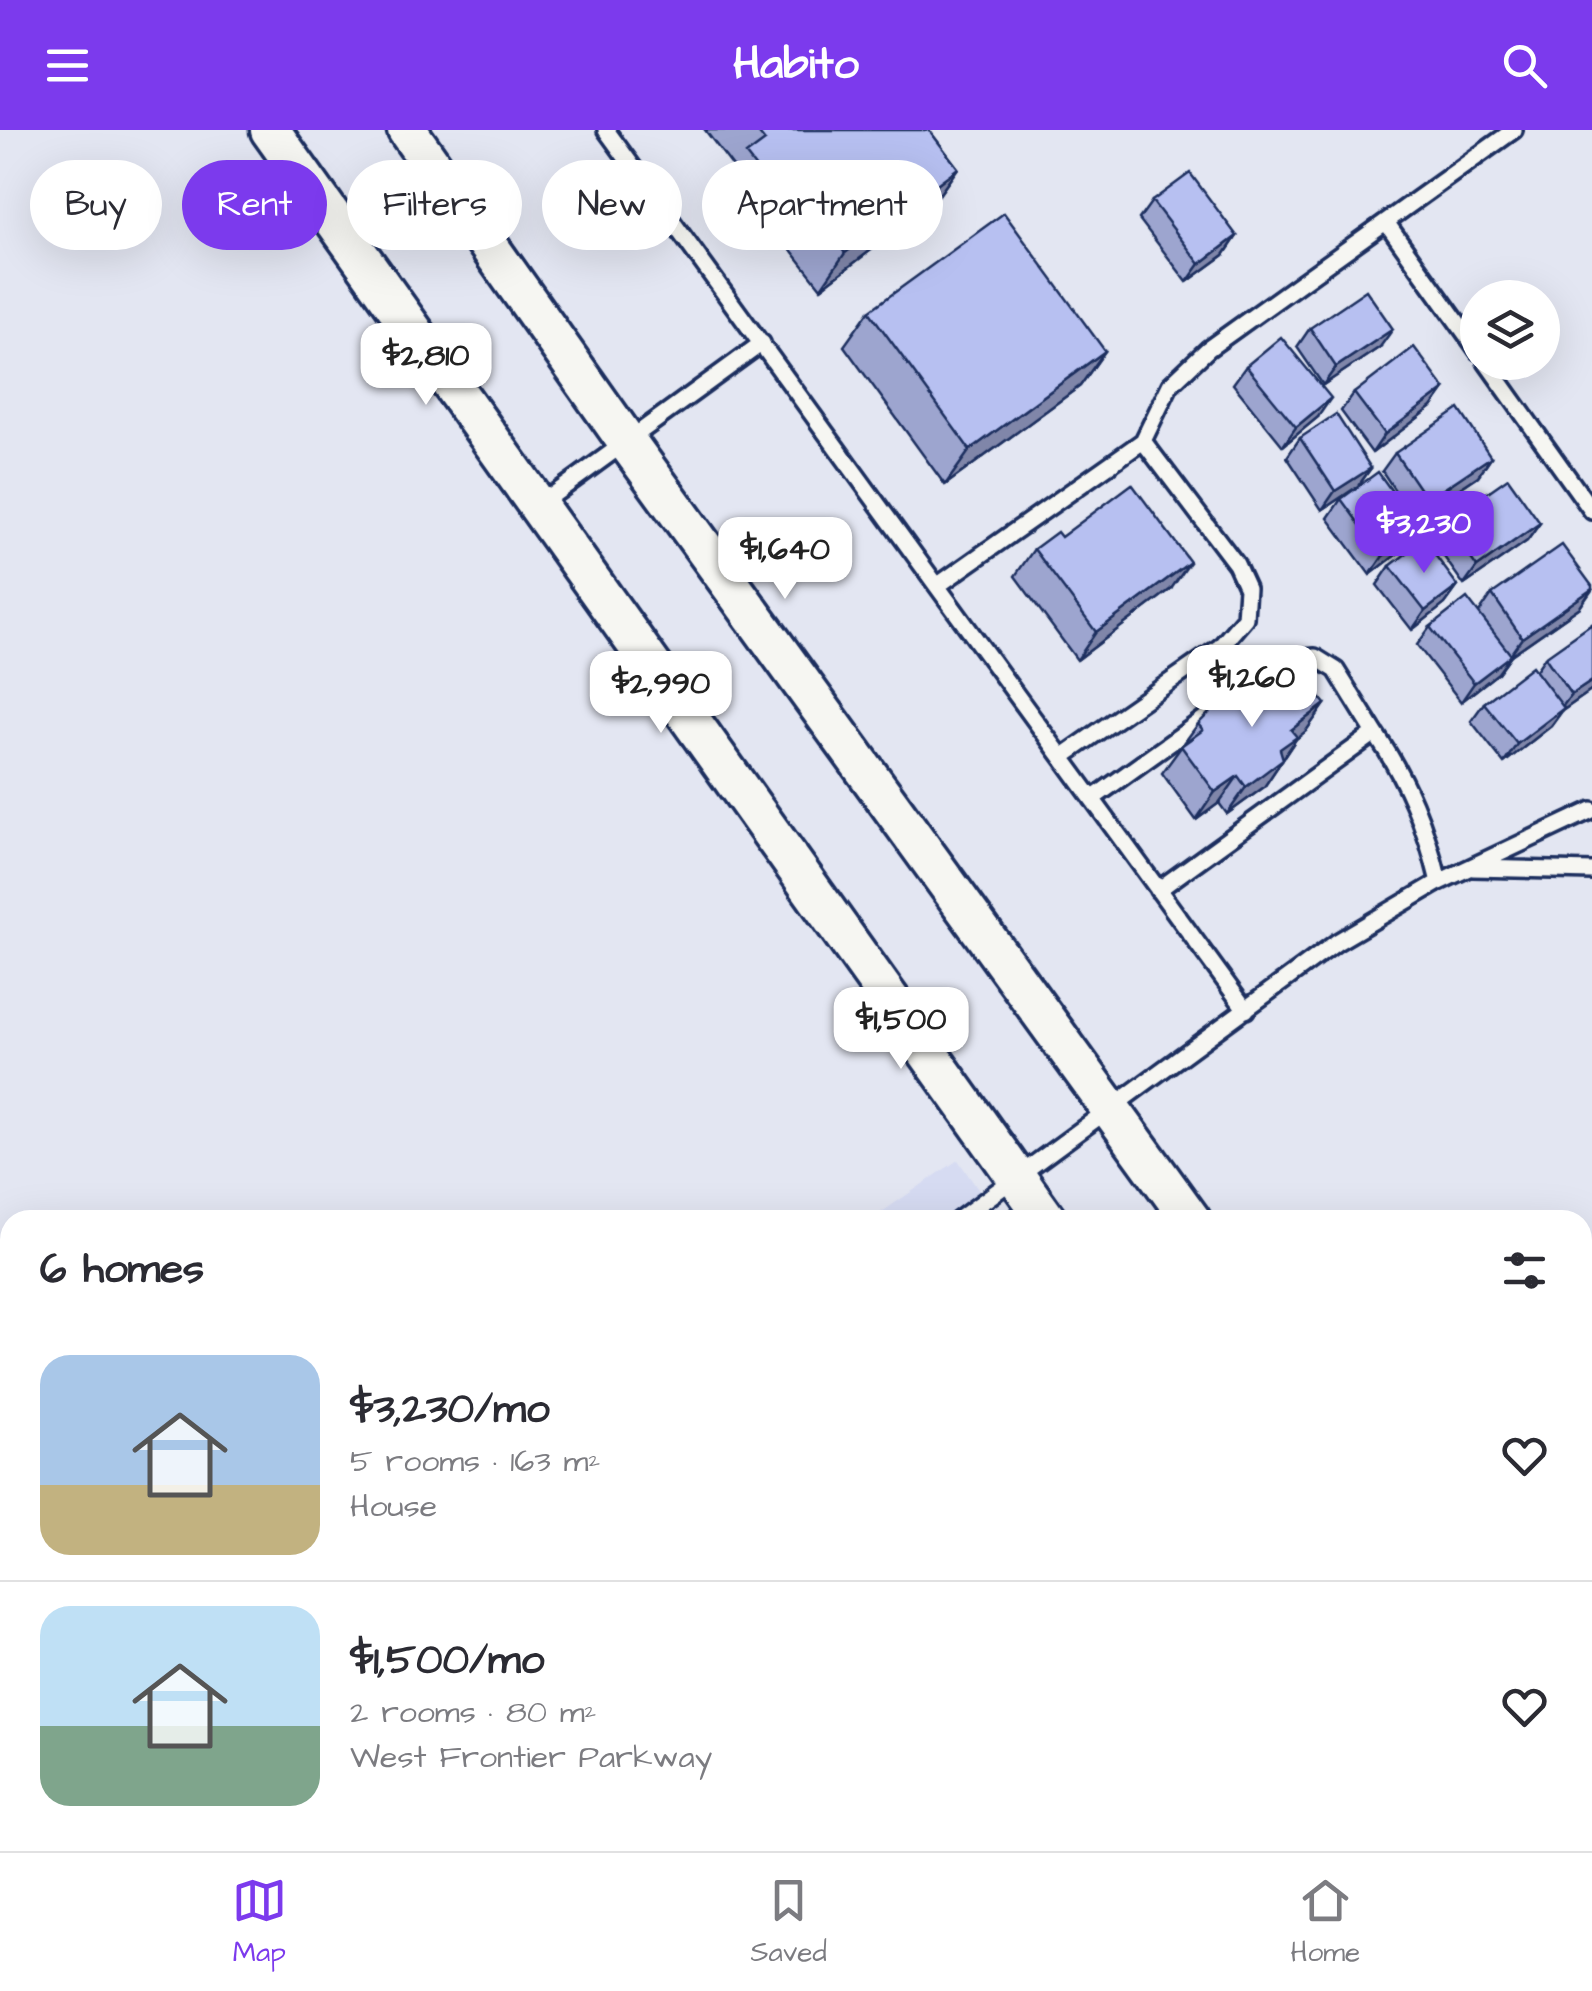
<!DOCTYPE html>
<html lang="en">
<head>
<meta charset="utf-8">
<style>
  body { margin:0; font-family:"Architects Daughter",sans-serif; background:#f2f2f3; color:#2b2b33; height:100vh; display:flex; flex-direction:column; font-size:38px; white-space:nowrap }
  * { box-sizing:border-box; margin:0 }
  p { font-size:32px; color:#7c7c81 }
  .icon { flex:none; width:55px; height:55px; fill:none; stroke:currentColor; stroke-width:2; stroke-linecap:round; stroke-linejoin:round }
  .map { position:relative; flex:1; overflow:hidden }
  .panel { position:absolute; left:0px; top:1080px; width:1592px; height:642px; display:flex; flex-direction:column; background:#fff; border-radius:30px 30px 0 0; box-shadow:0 10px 40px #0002 }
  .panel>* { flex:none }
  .hud { position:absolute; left:30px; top:30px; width:1000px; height:90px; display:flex; gap:20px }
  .tools { position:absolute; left:1460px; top:150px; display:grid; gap:20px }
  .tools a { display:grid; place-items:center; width:100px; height:100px; border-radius:50%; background:#fff; box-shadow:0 10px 40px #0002; font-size:50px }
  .price { position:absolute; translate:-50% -85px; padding:0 22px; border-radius:20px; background:#fff; color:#222; font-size:32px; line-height:65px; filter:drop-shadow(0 2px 5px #0008) }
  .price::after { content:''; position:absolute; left:50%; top:60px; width:30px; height:22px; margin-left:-15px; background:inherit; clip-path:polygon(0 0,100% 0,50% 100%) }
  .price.on { background:#7c3aed; color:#fff }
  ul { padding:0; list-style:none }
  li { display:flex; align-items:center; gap:30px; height:250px; padding:0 40px }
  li+li { border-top:2px solid #e1e1e2 }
  li span { display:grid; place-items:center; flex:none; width:280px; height:200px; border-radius:30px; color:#555 }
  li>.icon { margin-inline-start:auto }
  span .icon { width:120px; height:120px; fill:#fffc; stroke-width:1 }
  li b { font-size:42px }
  h2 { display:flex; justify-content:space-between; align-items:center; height:120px; padding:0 40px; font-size:42px }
  .pill { padding:0 35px; border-radius:45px; background:#fff; box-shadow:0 10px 40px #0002; font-size:35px; line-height:90px }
  .pill.on { background:#7c3aed; color:#fff }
  header { display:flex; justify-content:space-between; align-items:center; height:130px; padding:0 40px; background:#7c3aed; color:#fff; font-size:45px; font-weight:700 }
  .tab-bar { display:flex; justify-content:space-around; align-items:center; height:140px; border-top:2px solid #e1e1e2; background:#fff; font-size:28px; color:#7c7c81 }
  .tab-bar a { display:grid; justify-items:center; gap:5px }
  .tab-bar .on { color:#7c3aed }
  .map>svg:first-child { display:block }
  .built { fill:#d6dbf2 }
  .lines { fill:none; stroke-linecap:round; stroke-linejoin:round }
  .service-casing { stroke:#1b2f5e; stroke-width:22 }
  .tertiary-casing { stroke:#1b2f5e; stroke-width:45 }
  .service { stroke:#f6f6f2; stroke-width:15 }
  .tertiary { stroke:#f6f6f2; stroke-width:38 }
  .wall { fill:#9da5cf; stroke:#1b2f5e; stroke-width:2.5 }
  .shaded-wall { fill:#8086a9; stroke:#1b2f5e; stroke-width:2.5 }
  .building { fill:#b7c0f1; stroke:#1b2f5e; stroke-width:2.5 }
</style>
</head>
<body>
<header><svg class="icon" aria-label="menu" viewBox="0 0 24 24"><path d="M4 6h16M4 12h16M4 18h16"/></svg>Habito<svg class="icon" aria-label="search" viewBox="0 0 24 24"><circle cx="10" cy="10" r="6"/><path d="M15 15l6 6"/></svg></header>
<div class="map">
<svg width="1592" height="1721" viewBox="0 0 1592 1721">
  <rect width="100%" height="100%" fill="#e3e6f2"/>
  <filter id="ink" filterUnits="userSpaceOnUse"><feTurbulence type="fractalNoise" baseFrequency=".01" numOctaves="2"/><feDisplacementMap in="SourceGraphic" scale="20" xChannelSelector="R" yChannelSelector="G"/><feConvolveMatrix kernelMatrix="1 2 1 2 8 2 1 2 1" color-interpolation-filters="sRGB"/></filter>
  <g filter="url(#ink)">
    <path class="built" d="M958 1030 999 1090H870Z
      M1427 1712 1433 1721H848L842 1713Z"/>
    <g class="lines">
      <defs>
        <path id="service" d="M606 0 937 456
          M1386 92 1478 221
          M1486 232 1592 381
          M538 376 762 213
          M1062 627 1220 517 1245 488 1247 458 1236 434 1143 311
          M1092 669 1286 530 1315 527 1336 540 1375 603
          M1473 738 1592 741
          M1158 760 1375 603C1407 650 1426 697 1439 752
          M1246 880 937 456 1143 311 1170 255 1208 219 1514 0
          M958 1090 1337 812 1439 752 1592 680
          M1582 1599 1592 1592
          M928 1712 934 1721
          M1304 1712 1310 1721
          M1187 1721 1199 1712
          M1385 1721 1397 1712"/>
        <path id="tertiary" d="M270 0 1047 1090
          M407 0 627 312 1191 1090
          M1582 1636 1592 1649
          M1491 1712 1497 1721"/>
      </defs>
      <use href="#service" class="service-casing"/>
      <use href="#tertiary" class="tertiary-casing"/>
      <use href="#service" class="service"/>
      <use href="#tertiary" class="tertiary"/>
    </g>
    <path class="wall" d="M705 0H929L958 38 933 73 821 158 760 80 745 91 722 61 736 41Z
      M1152 71 1237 106 1224 125 1187 152 1139 89Z
      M869 181 1105 221 1080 256 945 355 844 216Z
      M1310 198 1380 217 1323 255 1297 217Z
      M1246 236 1318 287 1283 316 1233 254Z
      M1445 259 1432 277 1372 323 1341 281 1354 263Z
      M1300 308 1371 338 1358 356 1322 380 1287 327Z
      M1395 323 1491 327 1478 346 1414 389 1382 341Z
      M1341 369 1406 417 1370 445 1328 388Z
      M1445 392 1540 393 1527 411 1464 455 1432 410Z
      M1061 407 1171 459 1077 530 1015 446 1034 419Z
      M1390 436 1458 456 1445 474 1412 500 1377 455Z
      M1592 460 1580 477 1511 525 1498 543 1461 572 1417 515 1430 497 1479 483 1492 464Z
      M1545 527 1592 560 1562 581 1551 596 1504 633 1471 591 1484 573 1536 540Z
      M1325 574 1306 601 1296 609 1264 657 1227 684 1219 673 1196 690 1162 643 1198 594 1234 577Z
      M1005 1712H1117L1105 1721H1011Z"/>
    <path class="shaded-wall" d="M958 38 933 73 821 158 845 123Z
      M785 44 760 80 745 91 770 56Z
      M1237 106 1224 125 1187 152 1200 134Z
      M1393 199 1380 217 1323 255 1336 237Z
      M1105 221 1080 256 945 355 970 320Z
      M1445 259 1432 277 1372 323 1385 304Z
      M1331 268 1318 287 1283 316 1296 297Z
      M1491 327 1478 346 1414 389 1427 370Z
      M1371 338 1358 356 1322 380 1335 361Z
      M1540 393 1527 411 1464 455 1477 437Z
      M1419 399 1406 417 1370 445 1383 426Z
      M1190 432 1171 459 1077 530 1096 502Z
      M1458 456 1445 474 1412 500 1425 481Z
      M1592 459 1580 477 1511 525 1498 543 1461 572 1474 553 1509 526 1522 508Z
      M1592 551V560L1562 581 1551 596 1504 633 1517 614 1559 581 1571 565Z
      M1325 574 1306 601 1296 609 1264 657 1227 684 1246 657 1291 600Z
      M1238 646 1219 673 1196 690 1215 662Z
      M1098 1712H1117L1105 1721H1086Z"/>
    <path class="building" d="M756 0H929L958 38 845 123 785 44 770 56 746 25 765 11Z
      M1190 43 1237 106 1200 134 1152 71Z
      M1004 83 1105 221 970 320 869 181Z
      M1366 160 1393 199 1336 237 1310 198Z
      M1281 207 1331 268 1296 297 1246 236Z
      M1414 217 1445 259 1385 304 1354 263Z
      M1459 279 1491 327 1427 370 1395 323Z
      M1336 284 1371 338 1335 361 1300 308Z
      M1378 342 1419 399 1383 426 1341 369Z
      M1508 348 1540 393 1477 437 1445 392Z
      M1132 354 1190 432 1096 502 1034 419 1057 402 1061 407Z
      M1424 410 1458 456 1425 481 1390 436Z
      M1562 415 1592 456V459L1522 508 1492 464Z
      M1467 468 1511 525 1474 553 1430 497Z
      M1592 494V551L1571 565 1545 527Z
      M1293 532 1325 574 1291 600 1297 607 1280 619 1283 629 1246 657 1238 646 1215 662 1181 616 1203 600 1198 594 1226 566 1234 577Z
      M1532 536 1564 578 1517 614 1484 573Z
      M1044 1712H1098L1086 1721H1050Z"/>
  </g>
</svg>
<div class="tools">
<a><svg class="icon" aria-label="layers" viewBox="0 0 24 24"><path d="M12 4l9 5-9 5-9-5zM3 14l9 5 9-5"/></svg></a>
</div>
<b class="price" style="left:426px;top:278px">$2,810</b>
<b class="price on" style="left:1424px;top:446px">$3,230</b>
<b class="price" style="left:785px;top:472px">$1,640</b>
<b class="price" style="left:1252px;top:600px">$1,260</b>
<b class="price" style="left:661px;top:606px">$2,990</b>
<b class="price" style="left:901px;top:942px">$1,500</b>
<div class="hud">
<a class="pill">Buy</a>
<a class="pill on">Rent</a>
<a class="pill">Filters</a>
<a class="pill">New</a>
<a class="pill">Apartment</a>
</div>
<section class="panel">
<h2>6 homes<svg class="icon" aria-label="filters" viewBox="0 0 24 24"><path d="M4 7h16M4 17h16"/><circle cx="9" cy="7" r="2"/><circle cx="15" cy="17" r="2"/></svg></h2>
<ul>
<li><span style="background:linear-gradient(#a9c7e8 65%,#c2b280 0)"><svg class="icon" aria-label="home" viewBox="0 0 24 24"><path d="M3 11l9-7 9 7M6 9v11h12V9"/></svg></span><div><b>$3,230/mo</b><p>5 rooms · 163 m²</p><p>House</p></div><svg class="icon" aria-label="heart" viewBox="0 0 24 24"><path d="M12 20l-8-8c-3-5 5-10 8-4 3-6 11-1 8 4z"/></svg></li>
<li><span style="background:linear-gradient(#bfe0f5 60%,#7fa58c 0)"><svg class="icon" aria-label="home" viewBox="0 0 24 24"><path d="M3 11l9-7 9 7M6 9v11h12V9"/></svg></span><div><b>$1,500/mo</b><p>2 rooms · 80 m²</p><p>West Frontier Parkway</p></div><svg class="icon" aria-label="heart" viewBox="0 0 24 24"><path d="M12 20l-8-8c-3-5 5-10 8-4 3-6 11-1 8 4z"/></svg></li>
</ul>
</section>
</div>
<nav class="tab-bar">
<a class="on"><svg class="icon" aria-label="map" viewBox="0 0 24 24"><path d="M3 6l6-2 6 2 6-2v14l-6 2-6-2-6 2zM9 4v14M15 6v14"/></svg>Map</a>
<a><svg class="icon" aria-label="saved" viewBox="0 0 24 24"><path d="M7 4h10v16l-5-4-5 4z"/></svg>Saved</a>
<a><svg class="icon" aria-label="home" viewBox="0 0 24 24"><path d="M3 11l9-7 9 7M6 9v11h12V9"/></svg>Home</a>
</nav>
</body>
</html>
